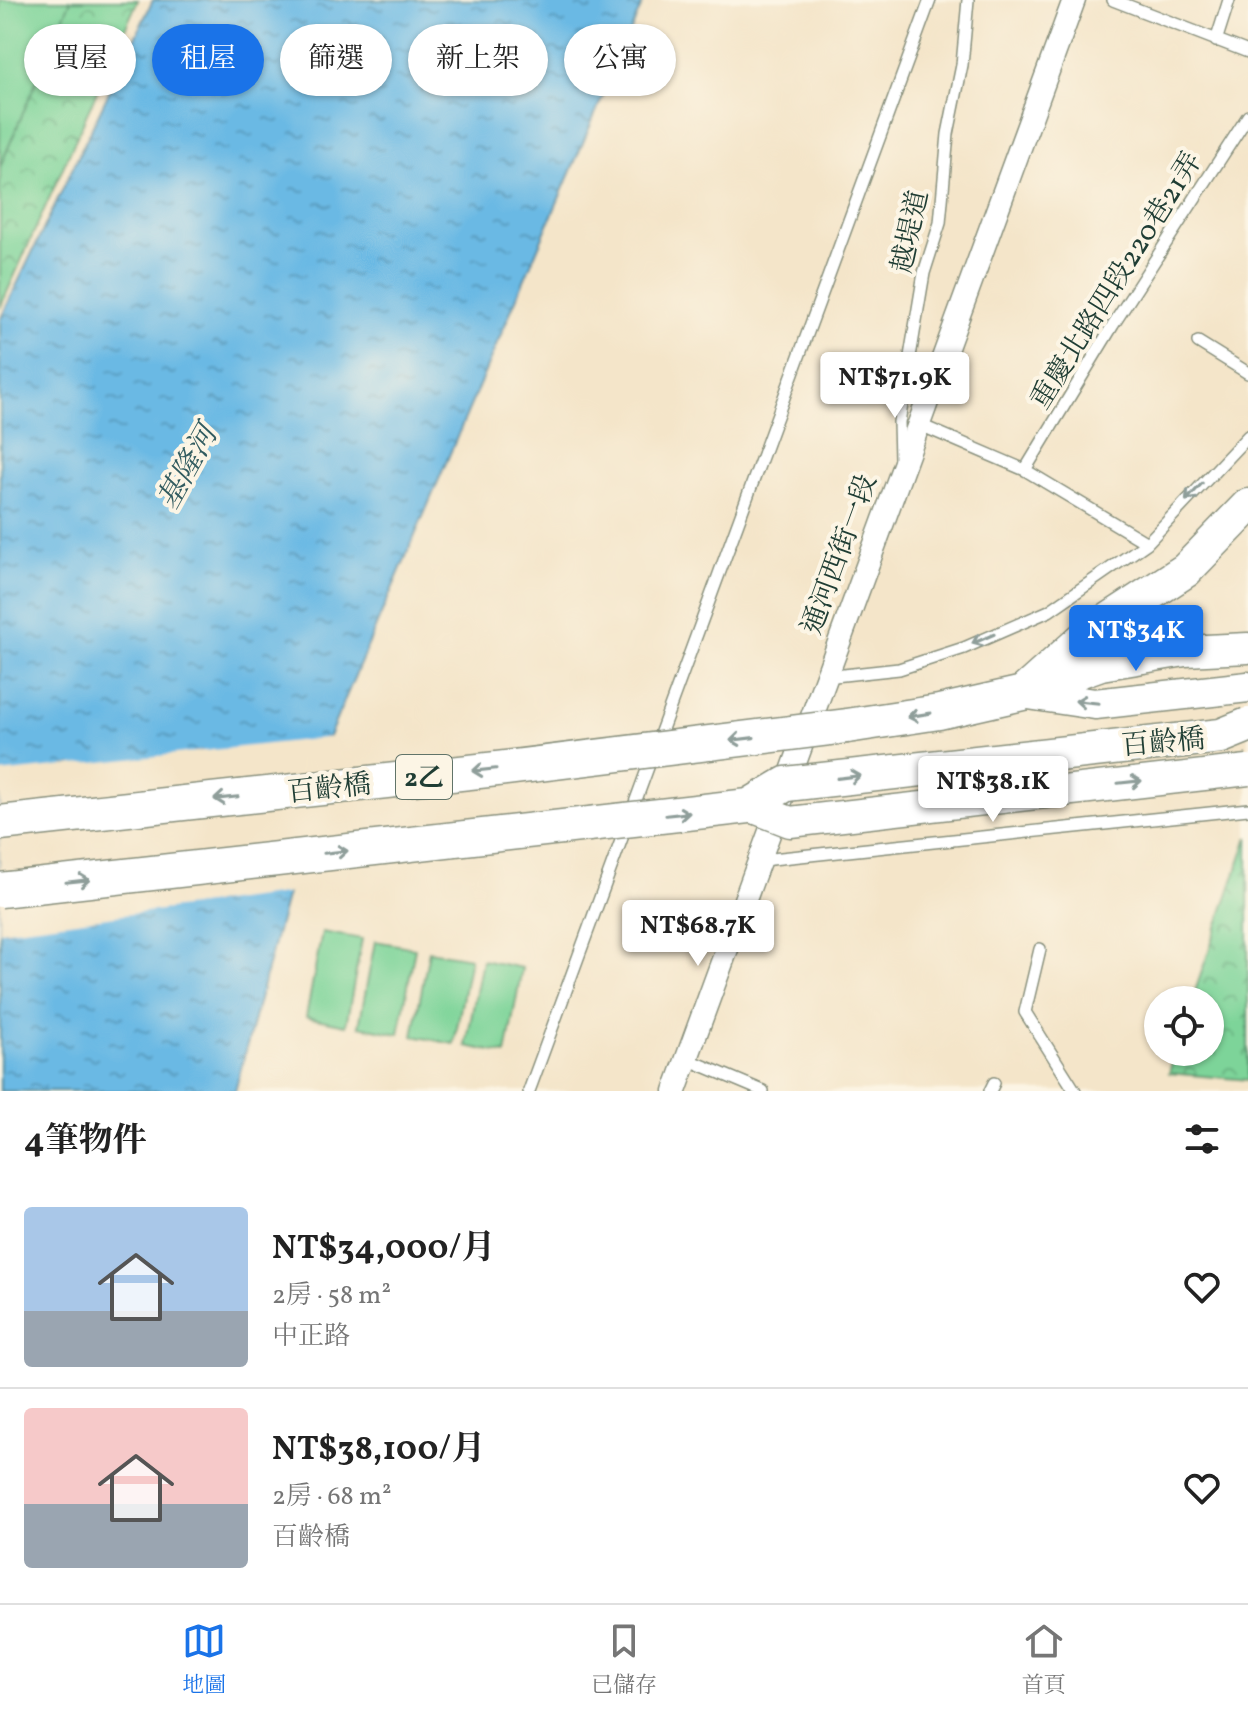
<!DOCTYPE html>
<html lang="zh-TW">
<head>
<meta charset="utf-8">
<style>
  body { margin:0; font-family:Vollkorn,"Noto Serif TC",serif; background:#f6f6f6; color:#222; height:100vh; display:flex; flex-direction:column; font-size:30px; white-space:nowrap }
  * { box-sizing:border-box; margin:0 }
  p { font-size:26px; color:#767676 }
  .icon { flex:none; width:44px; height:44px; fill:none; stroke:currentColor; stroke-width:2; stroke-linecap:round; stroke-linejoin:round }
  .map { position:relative; height:1091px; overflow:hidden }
  .drawer { display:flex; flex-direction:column; background:#fff; flex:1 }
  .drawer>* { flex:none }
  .top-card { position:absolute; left:24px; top:24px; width:800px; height:72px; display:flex; gap:16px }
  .fabs { position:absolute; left:1144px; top:986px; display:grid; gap:16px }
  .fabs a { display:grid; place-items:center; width:80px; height:80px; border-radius:50%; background:#fff; box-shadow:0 2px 6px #0004; font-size:40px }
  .price { position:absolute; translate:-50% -68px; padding:0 18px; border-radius:8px; background:#fff; color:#222; font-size:26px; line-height:52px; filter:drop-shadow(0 2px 4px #0008) }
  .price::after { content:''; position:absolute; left:50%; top:48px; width:24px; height:18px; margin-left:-12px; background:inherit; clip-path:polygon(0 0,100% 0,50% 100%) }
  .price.selected { background:#1a73e8; color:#fff }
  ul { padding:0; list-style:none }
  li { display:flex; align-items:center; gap:24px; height:200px; padding:0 24px }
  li+li { border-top:2px solid #e0e0e0 }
  li span { display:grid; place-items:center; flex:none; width:224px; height:160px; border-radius:8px; color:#555 }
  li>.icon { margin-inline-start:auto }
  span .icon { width:96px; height:96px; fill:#fffc; stroke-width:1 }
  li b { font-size:34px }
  h2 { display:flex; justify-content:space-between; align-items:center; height:96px; padding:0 24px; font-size:34px }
  .chip { padding:0 28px; border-radius:36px; background:#fff; box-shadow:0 2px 6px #0004; font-size:28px; line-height:72px }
  .chip.selected { background:#1a73e8; color:#fff }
  .dock { display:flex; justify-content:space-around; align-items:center; height:112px; border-top:2px solid #e0e0e0; background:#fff; font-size:22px; color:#767676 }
  .dock a { display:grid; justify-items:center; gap:4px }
  .dock .selected { color:#1a73e8 }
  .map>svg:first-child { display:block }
  .park { fill:url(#park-crowns); stroke:#4e8866; stroke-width:2 }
  .garden { fill:#7dd499; stroke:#4e8866; stroke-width:2 }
  .water { fill:url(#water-ripples); stroke:#447b8c; stroke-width:2 }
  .pier { fill:#f4e5c9 }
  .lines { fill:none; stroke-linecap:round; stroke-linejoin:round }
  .lane-casing { stroke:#8a917e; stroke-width:14 }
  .street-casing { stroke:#8a917e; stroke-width:25 }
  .secondary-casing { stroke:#8a917e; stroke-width:33 }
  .primary-casing { stroke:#8a917e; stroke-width:37 }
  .lane { stroke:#fff; stroke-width:11 }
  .street { stroke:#fff; stroke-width:22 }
  .secondary { stroke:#fff; stroke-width:30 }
  .primary { stroke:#fff; stroke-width:34 }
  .secondary-bridge-casing { stroke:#8a917e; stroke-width:33; stroke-linecap:butt }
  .primary-bridge-casing { stroke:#8a917e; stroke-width:37; stroke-linecap:butt }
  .secondary-bridge { stroke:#fff; stroke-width:30 }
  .primary-bridge { stroke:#fff; stroke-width:34 }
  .oneway { stroke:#8f9e9a }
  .labels { text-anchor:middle; stroke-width:8; stroke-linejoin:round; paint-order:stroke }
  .shield { fill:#fcf5e5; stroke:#617469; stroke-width:2 }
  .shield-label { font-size:26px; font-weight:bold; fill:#1f3d34 }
  .street-label { font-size:28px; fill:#1f3d34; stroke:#fcf5e5 }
  .water-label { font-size:30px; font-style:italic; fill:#325c60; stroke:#fcf5e5 }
</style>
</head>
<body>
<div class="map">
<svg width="1248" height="1091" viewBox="0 0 1248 1091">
  <defs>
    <pattern id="park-crowns" width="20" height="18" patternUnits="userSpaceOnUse" patternTransform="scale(2)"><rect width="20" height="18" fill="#7dd499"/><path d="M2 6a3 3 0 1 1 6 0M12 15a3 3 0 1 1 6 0" fill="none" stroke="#66ad7e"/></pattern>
    <pattern id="water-ripples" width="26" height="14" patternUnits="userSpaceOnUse" patternTransform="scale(2)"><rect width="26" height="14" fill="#6ab9e4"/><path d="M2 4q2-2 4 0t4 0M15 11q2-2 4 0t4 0" fill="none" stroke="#5798ba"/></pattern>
  </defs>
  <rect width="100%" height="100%" fill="#fcf5e5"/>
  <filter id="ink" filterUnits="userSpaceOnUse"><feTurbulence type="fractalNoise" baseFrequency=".0125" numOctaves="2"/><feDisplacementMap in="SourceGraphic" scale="16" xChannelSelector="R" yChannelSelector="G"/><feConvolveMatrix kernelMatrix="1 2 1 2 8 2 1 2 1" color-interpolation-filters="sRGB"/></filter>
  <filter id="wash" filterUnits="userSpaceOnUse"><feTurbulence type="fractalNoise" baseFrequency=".006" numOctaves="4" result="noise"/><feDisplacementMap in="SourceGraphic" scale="32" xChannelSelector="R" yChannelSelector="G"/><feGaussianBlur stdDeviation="1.8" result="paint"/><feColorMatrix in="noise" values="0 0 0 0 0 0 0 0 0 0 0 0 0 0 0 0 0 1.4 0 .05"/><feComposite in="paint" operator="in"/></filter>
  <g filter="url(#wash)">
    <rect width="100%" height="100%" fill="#f4e5c9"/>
    <path class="park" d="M0 0H138L0 308Z
      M1248 837V1080L1169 1073 1175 1052H1210V1000H1192Z"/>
    <path class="garden" d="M0 0H71L0 167Z
      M322 932 362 939 346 1025 306 1017Z
      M375 941 415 948 399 1034 359 1026Z
      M429 951 470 958 454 1044 413 1036Z
      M482 960 522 968 506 1054 466 1046Z"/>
    <path class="water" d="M153 0H644L327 741 235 1091H0V320Z"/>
    <path class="pier" d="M333 737 291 893 0 931V773Z"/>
  </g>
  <g filter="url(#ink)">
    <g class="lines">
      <defs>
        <path id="lane" d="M1113 0 1248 52
          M1216 41 1229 0
          M1198 342 1248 373
          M918 424 1025 470 1147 543
          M900 459 899 422 924 273 940 223 948 134 962 65 968 0
          M1025 470 1113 325 1248 116
          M825 677 899 669 964 648 1049 611 1147 543 1248 436
          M762 860 1248 809
          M1040 949 1025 1012 1075 1091
          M687 1059 763 1091
          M529 1091 930 0
          M990 1091 994 1083"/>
        <path id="street" d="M675 1091 1074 0"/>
        <path id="secondary" d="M1028 691 1101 665 1185 651 1248 648
          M1028 694 1095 704 1248 687"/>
        <path id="primary" d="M847 726 939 712 1023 693 1091 632 1186 570 1248 506"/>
      </defs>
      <use href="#lane" class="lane-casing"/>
      <use href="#street" class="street-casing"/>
      <use href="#secondary" class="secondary-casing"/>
      <use href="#primary" class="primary-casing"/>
      <use href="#lane" class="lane"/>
      <use href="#street" class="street"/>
      <use href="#secondary" class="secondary"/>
      <use href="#primary" class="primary"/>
      <defs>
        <path id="secondary-bridge" d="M749 806 790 822 1248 770"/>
        <path id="primary-bridge" d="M0 823 497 769 847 726
          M0 890 749 806 786 784 1221 736 1248 725"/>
      </defs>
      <use href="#secondary-bridge" class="secondary-bridge-casing"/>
      <use href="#primary-bridge" class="primary-bridge-casing"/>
      <use href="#secondary-bridge" class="secondary-bridge"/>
      <use href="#primary-bridge" class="primary-bridge"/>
    </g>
    <defs><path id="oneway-shaft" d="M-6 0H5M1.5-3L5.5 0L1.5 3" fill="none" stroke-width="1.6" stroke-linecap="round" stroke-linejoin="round" transform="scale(2)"/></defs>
    <g class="oneway">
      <use href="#oneway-shaft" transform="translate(1194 492) rotate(133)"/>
      <use href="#oneway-shaft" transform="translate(983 639) rotate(157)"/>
      <use href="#oneway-shaft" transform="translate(1087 702) rotate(-174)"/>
      <use href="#oneway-shaft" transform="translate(919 715) rotate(171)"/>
      <use href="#oneway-shaft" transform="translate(742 739) rotate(173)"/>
      <use href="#oneway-shaft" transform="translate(484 770) rotate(174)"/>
      <use href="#oneway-shaft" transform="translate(849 777) rotate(-7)"/>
      <use href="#oneway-shaft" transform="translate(1130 782) rotate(-6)"/>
      <use href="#oneway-shaft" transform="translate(226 798) rotate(174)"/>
      <use href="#oneway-shaft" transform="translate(678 814) rotate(-6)"/>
      <use href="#oneway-shaft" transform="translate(336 852) rotate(-6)"/>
      <use href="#oneway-shaft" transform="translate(78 881) rotate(-6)"/>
    </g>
  </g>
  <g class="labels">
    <rect class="shield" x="396" y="755" width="56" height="44" rx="6"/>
    <g class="shield-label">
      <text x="424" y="786">2乙</text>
    </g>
    <g class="street-label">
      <text transform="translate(909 231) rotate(-78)" y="10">越堤道</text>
      <text transform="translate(1115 280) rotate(-58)" y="10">重慶北路四段220巷21弄</text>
      <text transform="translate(838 554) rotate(-70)" y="10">通河西街一段</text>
      <text transform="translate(1163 741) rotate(-5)" y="10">百齡橋</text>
      <text transform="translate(329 787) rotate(-6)" y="10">百齡橋</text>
    </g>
    <g class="water-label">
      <text transform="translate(187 467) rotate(-61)" y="10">基隆河</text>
    </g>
  </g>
</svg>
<div class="fabs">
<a><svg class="icon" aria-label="locate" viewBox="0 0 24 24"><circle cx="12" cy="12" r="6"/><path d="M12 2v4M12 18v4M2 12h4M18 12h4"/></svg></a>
</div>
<b class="price" style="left:895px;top:420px">NT$71.9K</b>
<b class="price selected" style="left:1136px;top:673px">NT$34K</b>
<b class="price" style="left:993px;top:824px">NT$38.1K</b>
<b class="price" style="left:698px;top:968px">NT$68.7K</b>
<div class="top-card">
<a class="chip">買屋</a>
<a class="chip selected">租屋</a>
<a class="chip">篩選</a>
<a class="chip">新上架</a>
<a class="chip">公寓</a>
</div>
</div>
<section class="drawer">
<h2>4筆物件<svg class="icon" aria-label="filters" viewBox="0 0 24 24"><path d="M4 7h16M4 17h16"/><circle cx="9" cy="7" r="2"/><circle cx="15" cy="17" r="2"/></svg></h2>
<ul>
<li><span style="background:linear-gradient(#a9c7e8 65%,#9aa5b1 0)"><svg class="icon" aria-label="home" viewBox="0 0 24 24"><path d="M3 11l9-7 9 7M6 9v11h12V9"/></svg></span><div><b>NT$34,000/月</b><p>2房 · 58 m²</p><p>中正路</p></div><svg class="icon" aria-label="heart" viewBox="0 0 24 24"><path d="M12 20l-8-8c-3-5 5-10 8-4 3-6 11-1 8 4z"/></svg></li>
<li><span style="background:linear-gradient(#f6c9c9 60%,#9aa5b1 0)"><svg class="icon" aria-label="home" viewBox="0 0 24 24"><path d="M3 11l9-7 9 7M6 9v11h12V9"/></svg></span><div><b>NT$38,100/月</b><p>2房 · 68 m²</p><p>百齡橋</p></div><svg class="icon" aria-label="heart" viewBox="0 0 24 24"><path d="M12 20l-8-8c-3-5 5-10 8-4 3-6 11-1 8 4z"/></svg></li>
</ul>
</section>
<nav class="dock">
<a class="selected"><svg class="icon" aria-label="map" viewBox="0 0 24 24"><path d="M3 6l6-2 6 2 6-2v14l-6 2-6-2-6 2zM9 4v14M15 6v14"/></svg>地圖</a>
<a><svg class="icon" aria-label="saved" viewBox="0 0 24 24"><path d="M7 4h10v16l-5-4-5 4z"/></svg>已儲存</a>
<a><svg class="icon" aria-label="home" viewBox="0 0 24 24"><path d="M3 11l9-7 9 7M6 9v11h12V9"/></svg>首頁</a>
</nav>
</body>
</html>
